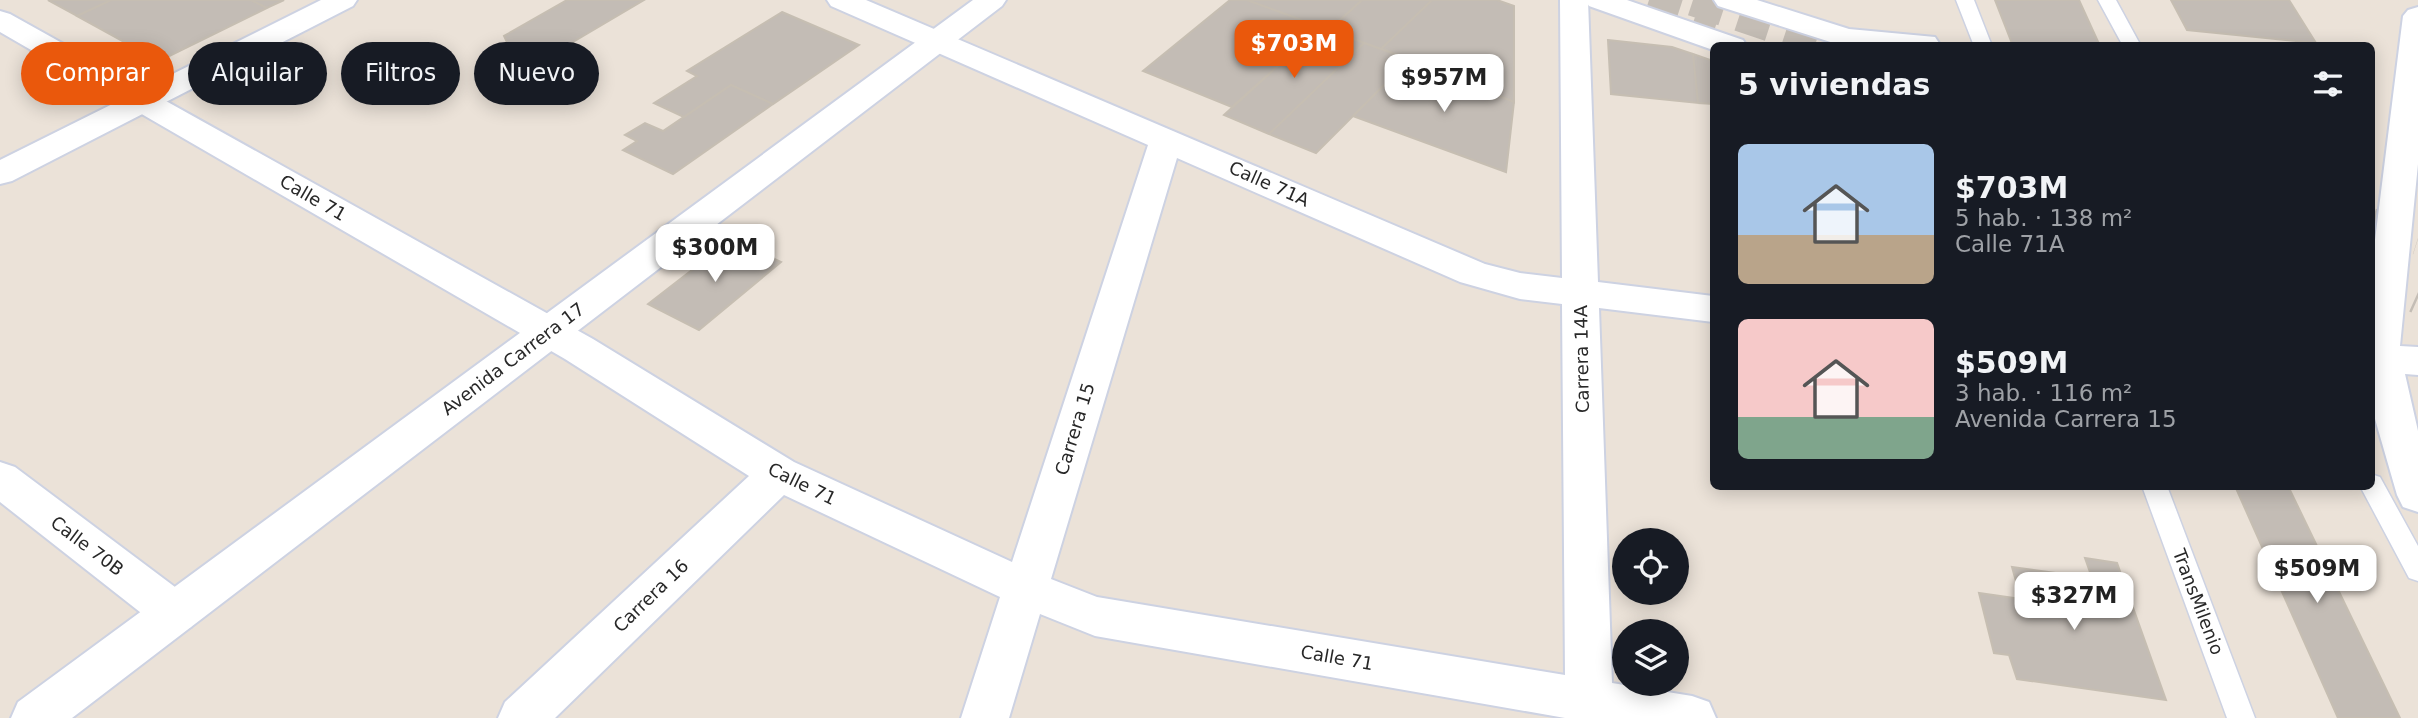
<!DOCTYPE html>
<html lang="es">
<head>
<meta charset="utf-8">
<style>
  body { margin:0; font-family:"DejaVu Sans",sans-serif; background:#20242c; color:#f1f3f6; height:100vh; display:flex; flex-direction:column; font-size:26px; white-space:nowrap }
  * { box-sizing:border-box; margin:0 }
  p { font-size:23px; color:#9ea1a6 }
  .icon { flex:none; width:38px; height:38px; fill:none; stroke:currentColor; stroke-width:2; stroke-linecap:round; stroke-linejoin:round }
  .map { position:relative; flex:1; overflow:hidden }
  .panel { position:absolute; left:1710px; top:42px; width:665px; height:448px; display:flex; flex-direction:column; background:#171b24; border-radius:10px; box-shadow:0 4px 18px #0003 }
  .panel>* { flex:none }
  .guide { position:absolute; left:21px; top:42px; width:665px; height:63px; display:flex; gap:14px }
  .controls { position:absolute; left:1612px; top:528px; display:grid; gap:14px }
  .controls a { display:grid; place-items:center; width:77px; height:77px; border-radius:50%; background:#171b24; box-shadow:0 4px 18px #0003; font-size:35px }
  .price { position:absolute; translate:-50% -60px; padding:0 16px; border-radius:14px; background:#fff; color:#222; font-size:23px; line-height:46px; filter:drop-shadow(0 2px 4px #0008) }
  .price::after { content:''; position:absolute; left:50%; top:42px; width:21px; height:16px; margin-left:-10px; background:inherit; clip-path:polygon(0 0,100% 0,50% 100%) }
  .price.selected { background:#ea580c; color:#fff }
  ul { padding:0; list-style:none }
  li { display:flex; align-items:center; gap:21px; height:175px; padding:0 28px }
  li span { display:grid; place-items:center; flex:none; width:196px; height:140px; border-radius:10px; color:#555 }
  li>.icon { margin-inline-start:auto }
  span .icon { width:84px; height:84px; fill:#fffc; stroke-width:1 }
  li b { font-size:30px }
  h2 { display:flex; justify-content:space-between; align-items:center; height:84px; padding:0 28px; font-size:30px }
  .pill { padding:0 24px; border-radius:32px; background:#171b24; box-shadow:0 4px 18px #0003; font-size:24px; line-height:63px }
  .pill.selected { background:#ea580c; color:#fff }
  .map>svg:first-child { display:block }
  .building { fill:#c3bcb5; stroke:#c6beb2; stroke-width:2 }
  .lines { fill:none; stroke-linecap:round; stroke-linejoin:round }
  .secondary-tunnel { stroke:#c4bdb5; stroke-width:32; stroke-dasharray:32 17; stroke-linecap:butt }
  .lane-casing { stroke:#cdd2e2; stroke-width:3 }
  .street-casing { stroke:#cdd2e2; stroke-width:4 }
  .secondary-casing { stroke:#cdd2e2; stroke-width:4 }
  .lane { fill:#fff; fill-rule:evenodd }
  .street { fill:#fff; fill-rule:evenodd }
  .secondary { fill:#fff; fill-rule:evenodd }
  .labels { text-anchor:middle; stroke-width:6; stroke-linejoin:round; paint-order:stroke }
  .street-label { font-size:18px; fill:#282828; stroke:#fff }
</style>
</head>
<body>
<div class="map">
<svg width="2418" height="718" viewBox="0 0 2418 718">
  <rect width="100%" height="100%" fill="#ebe2d8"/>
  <path class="building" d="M48 0H111L77 16Z
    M111 0H251L267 8 159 61 77 16Z
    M251 0H284L267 8Z
    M567 0H644L529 68 517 63 504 36Z
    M1230 0H1247L1321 27 1232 107 1143 71Z
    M1247 0H1362L1329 30Z
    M1362 0H1432L1381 49 1329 30Z
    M1432 0H1497L1514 6V102L1381 49Z
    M1995 0H2079L2100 46H2013Z
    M2171 0H2289L2316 43 2187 30Z
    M782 12 859 45 773 104 731 85 684 117 654 103 697 76 687 71Z
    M1321 27 1364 43 1269 134 1224 115Z
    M1608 40 1672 47 1693 54 1698 103 1611 94Z
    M1364 43 1410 59 1316 153 1269 134Z
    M1693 54 1713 61V104L1698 103Z
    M1410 59 1514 102 1506 172 1353 116Z
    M731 85 773 104 673 174 623 150 637 141 625 135 645 123 663 131Z
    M732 239 781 262 699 330 648 304Z
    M2235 486H2288L2400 718H2338Z
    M2085 558 2117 563 2166 700 2017 679 2009 655 1994 653 1979 593 2021 599 2012 567 2092 578Z"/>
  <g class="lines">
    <path class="secondary-tunnel" d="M1649 0 1717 22
      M1693 0 1832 46
      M2371 224 2418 239
      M2371 277 2418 298"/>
    <defs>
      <path id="lane" d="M1956 0H1974L1992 46H1974Z
        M2098 0H2116L2141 46H2123Z
        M2371 474 2380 477 2418 546V581L2409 578 2360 486H2371Z
        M2142 486H2167L2255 718H2227Z"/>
      <path id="street" d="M827 0H866L1485 264 1520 273 1562 278 1560 0H1588L1598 282 1713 296V322L1599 308 1612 683 1692 696 1709 702 1716 718H1565L1095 636 1040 614 1009 718H961L1000 597 784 495 555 718H498L505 702 749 476 565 359 0 32V11L10 14 593 339 794 462 1012 562 1148 145 831 6ZM1177 158 1460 282 1520 299 1562 304 1565 675 1097 597 1051 579Z
        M0 462 15 467 191 599 198 613 191 627 175 633 159 627 0 502Z"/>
      <path id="secondary" d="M321 0H357L353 6 12 181 0 184V160Z
        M973 0H1006L1002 6 72 718H11L18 702Z
        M1585 0H1627L1743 40 1747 46H1713V50L1589 6Z
        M1714 0H1757L1849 29 1935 37 1939 43 1937 46H1843L1718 6Z
        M2418 7V164L2400 346 2418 347V375L2405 374 2418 431V512L2403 507 2397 495 2371 405V272L2403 16 2408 10Z"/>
    </defs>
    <use href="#lane" class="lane-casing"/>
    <use href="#street" class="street-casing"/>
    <use href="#secondary" class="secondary-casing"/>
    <use href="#lane" class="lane"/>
    <use href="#street" class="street"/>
    <use href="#secondary" class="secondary"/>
  </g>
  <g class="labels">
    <g class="street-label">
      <text transform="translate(1269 184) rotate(24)" y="6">Calle 71A</text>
      <text transform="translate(313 198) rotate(30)" y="6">Calle 71</text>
      <text transform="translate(513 359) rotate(-37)" y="6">Avenida Carrera 17</text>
      <text transform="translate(1582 359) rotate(-91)" y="6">Carrera 14A</text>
      <text transform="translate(1075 429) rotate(-73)" y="6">Carrera 15</text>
      <text transform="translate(802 484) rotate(26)" y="6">Calle 71</text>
      <text transform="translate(87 546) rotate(37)" y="6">Calle 70B</text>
      <text transform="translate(651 596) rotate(-44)" y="6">Carrera 16</text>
      <text transform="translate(2198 602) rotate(69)" y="6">TransMilenio</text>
      <text transform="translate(1337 658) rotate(10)" y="6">Calle 71</text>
    </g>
  </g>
</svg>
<div class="controls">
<a><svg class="icon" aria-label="locate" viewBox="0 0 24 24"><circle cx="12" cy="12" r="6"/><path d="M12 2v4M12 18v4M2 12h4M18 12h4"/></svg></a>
<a><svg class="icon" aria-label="layers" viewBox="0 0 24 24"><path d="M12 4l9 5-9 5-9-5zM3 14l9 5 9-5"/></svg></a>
</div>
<b class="price selected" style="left:1294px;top:80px">$703M</b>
<b class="price" style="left:1444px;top:114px">$957M</b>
<b class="price" style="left:715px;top:284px">$300M</b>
<b class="price" style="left:2317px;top:605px">$509M</b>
<b class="price" style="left:2074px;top:632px">$327M</b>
<div class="guide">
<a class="pill selected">Comprar</a>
<a class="pill">Alquilar</a>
<a class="pill">Filtros</a>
<a class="pill">Nuevo</a>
</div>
<section class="panel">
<h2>5 viviendas<svg class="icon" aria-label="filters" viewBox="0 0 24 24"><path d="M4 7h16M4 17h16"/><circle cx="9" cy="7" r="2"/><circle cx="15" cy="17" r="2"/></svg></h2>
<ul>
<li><span style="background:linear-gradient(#a9c7e8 65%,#b9a48a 0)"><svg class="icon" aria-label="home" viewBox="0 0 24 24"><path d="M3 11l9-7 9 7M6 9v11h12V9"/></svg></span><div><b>$703M</b><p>5 hab. · 138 m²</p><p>Calle 71A</p></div></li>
<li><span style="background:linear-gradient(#f6c9c9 70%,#7fa58c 0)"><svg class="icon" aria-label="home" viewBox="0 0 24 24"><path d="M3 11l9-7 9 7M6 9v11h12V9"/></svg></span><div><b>$509M</b><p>3 hab. · 116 m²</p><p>Avenida Carrera 15</p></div></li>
</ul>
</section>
</div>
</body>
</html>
